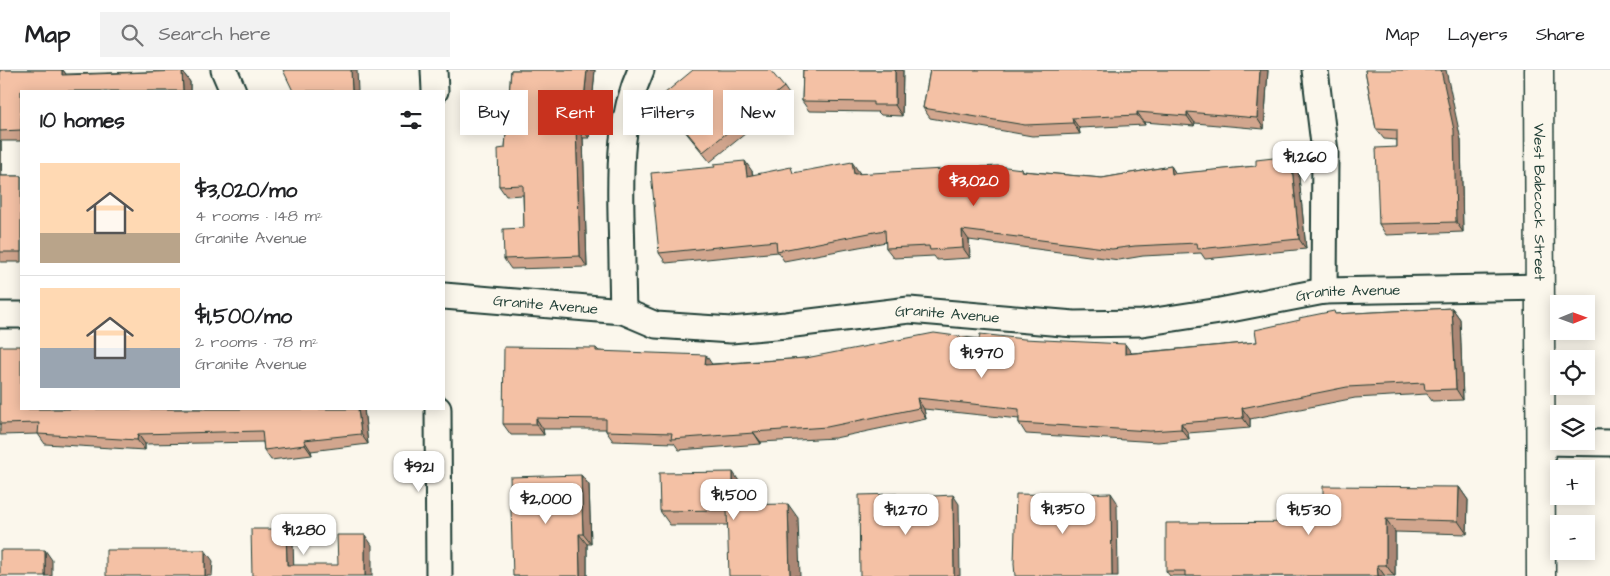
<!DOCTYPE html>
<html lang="en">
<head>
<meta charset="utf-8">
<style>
  body { margin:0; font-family:"Architects Daughter",sans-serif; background:#f2f2f2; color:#202124; height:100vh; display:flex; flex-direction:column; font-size:19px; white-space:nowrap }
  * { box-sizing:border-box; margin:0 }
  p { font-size:16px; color:#757577 }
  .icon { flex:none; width:28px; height:28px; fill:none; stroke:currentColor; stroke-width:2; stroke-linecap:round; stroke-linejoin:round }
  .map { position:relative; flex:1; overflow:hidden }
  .details { position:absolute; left:20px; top:20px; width:425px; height:320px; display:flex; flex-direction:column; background:#fff; border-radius:0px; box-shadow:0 2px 12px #0003 }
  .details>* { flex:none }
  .top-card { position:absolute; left:460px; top:20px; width:475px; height:45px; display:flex; gap:10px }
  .needle { width:32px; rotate:89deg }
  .tools { position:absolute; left:1550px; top:225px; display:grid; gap:10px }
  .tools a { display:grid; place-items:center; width:45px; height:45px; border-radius:0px; background:#fff; box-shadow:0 2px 12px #0003; font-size:25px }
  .price { position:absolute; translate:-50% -42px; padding:0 11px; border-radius:10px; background:#fff; color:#222; font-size:16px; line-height:32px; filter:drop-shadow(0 1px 2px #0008) }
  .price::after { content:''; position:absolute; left:50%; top:30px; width:15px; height:11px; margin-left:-8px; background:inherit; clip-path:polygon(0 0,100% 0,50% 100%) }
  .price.active { background:#c8321e; color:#fff }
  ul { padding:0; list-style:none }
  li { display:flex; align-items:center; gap:15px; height:125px; padding:0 20px }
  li+li { border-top:1px solid #e0e0e0 }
  li span { display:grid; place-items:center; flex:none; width:140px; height:100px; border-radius:0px; color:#555 }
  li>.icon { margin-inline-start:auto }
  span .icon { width:60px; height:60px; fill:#fffc; stroke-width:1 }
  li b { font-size:21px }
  h2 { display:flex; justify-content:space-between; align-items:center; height:60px; padding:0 20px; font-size:21px }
  .pill { padding:0 18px; border-radius:0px; background:#fff; box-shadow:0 2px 12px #0003; font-size:18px; line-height:45px }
  .pill.active { background:#c8321e; color:#fff }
  header { display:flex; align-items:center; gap:30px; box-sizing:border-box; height:70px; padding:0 25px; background:#fff; border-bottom:1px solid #e0e0e0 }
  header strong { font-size:24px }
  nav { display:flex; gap:28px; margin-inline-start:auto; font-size:18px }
  .search { width:350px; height:45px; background:#f2f2f2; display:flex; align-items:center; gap:12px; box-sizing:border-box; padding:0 18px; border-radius:0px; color:#757577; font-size:19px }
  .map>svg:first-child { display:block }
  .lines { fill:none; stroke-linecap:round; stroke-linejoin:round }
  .minor-casing { stroke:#1f3d34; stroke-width:29 }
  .tertiary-casing { stroke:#1f3d34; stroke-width:31 }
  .minor { stroke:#fbf7ec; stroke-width:25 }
  .tertiary { stroke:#fbf7ec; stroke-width:28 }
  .wall { fill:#d2a68e; stroke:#1f3d34 }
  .shaded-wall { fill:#ab8774; stroke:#1f3d34 }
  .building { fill:#f4c1a5; stroke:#1f3d34 }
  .labels { text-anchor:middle; stroke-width:4.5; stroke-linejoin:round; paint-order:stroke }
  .street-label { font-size:15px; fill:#1f3d34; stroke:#fbf7ec }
</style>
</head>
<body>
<header>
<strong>Map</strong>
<div class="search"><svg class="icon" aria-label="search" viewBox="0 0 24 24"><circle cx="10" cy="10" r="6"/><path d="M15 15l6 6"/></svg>Search here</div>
<nav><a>Map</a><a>Layers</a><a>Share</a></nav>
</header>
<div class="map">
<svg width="1610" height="506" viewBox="0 0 1610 506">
  <rect width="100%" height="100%" fill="#fbf7ec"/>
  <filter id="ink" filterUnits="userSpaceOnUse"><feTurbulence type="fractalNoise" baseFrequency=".02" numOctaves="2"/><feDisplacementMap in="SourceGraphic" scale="10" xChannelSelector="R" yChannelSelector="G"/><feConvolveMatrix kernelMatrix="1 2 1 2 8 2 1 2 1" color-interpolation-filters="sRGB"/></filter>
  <g filter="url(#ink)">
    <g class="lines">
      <defs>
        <g id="minor">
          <path d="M224 0 233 21"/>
          <path d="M434 0 435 21"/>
          <path d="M1315 0 1325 82 1324 221"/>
          <path id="s1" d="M444 226 623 241 656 255 731 260 786 255 909 240 1074 254 1142 253 1220 241 1324 221 1540 217"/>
          <path d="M623 241C622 209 622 177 621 146 620 95 620 47 641 0"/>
          <path d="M0 245H21"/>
          <path d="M438 339 439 506"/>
          <path d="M1541 372 1610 373"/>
        </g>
        <g id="tertiary">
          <path id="s2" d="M1539 0 1541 506"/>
        </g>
      </defs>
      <use href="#minor" class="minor-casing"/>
      <use href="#tertiary" class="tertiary-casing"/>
      <use href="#minor" class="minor"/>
      <use href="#tertiary" class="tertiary"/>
    </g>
    <path class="wall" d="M0 0H63L66 4 182 1 190 12V21H21V71H1V106H21V192H0Z
      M511 0H595L589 68H583L587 197 511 199 504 189 524 158 523 125 506 126 499 116 505 78Z
      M803 0H903L902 46 881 45 878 42 809 41 802 31Z
      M930 0H1268L1264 59 1195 53 1194 56 1144 52 1145 55 1079 58 1080 64 1032 66 930 48 923 38Z
      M1365 0 1461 70 1463 162 1386 165 1379 154 1397 77V70L1384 69 1376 59Z
      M784 17 791 27 710 92 666 38 659 28Z
      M1291 86 1298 97 1306 179 1205 189 1201 183 1143 186 1119 190 969 170 970 188 937 190 934 186 894 188 886 178V172L784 191 778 182 666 193 659 183 752 101 753 105 795 103 859 102 860 104 1022 99 1023 101 1102 108 1171 96 1176 104 1256 96Z
      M1452 238 1460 249 1463 330 1432 331 1427 324 1355 328 1250 349V358L1188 363 1189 369 1158 372 1026 364 1019 353V349L924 339 926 349 835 368 761 372V374L679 380 674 373 613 371 606 361V359H543L544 365H511L503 354 596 278 599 281 712 294 806 288 979 269 1132 283 1257 272 1336 244Z
      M0 276 21 339H364L368 374 311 381 312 385 271 390 264 380 263 372 145 374V380L45 374 38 364 0 365Z
      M581 405 589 415 591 474H587V506H513Z
      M743 417V435L798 448 727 455H670L660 441Z
      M1459 417 1468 430 1467 464 1395 462V506H1170L1166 501 1323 452Z"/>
    <path class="shaded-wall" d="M62 0H63L69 9 62 5Z
      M351 0H357L358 21H352Z
      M587 0H595L589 68 581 58Z
      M895 0H903L902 46 895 35Z
      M1260 0H1268L1264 59 1257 48Z
      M1441 0H1446L1461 70 1463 162 1456 152Z
      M182 1 190 12V21H183Z
      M1137 42 1144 52 1145 55 1137 45Z
      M1187 42 1195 53 1194 56 1187 46Z
      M1072 48 1079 58 1080 64 1073 53Z
      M576 57 583 68 587 197 580 186Z
      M0 70 1 71 2 117 0 114Z
      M1291 86 1298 97 1306 179 1299 169Z
      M745 91 752 101 754 116 747 106Z
      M852 92 859 102 861 114 854 104Z
      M1171 96 1178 107 1172 104Z
      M962 160 969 170 970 188 963 178Z
      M1452 238 1460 249 1463 330 1456 319Z
      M1125 274 1133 285 1125 284Z
      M706 285 713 296 705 295Z
      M917 328 924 339 926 349 919 338Z
      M1242 338 1250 349V358L1243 348Z
      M358 339H364L368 374 361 364Z
      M536 348 543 359 544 365 536 354Z
      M1181 353 1188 363 1189 369 1181 359Z
      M753 362 761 372V374L754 363Z
      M138 364 145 374V380L137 370Z
      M304 370 311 381 312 385 305 375Z
      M733 402 743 417V450L733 435Z
      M581 405 589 415 591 474 583 464Z
      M1459 417 1468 430 1467 464 1458 451Z
      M1111 423 1117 432 1118 506H1112Z
      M953 425 959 434 960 506H954Z
      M788 434 798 448 800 506H790Z
      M1386 449 1395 462V506H1394L1386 495Z
      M286 459 293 469 294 506 287 495Z
      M579 464 587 474V506H580Z
      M365 465 372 475V506H365Z
      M45 480 52 490V506H45Z
      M205 480 213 491 212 506H205Z
      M1377 495 1385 506H1378Z"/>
    <path class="building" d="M0 0H62V5L182 1 183 21H21V60L0 61Z
      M283 0H351L352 21H293Z
      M511 0H587L581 58 576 57 580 186 504 189 503 159 524 158 523 115 499 116 498 79 505 78Z
      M693 0H770L784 17 703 82 659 28Z
      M803 0H895V35H873V32L802 31Z
      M930 0H1260L1257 48 1187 42V46L1137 42V45L1072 48 1073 53 1025 55 923 38Z
      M1365 0H1441L1454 60 1456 152 1379 154 1376 78 1397 77V60L1376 59Z
      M1291 86 1299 169 1198 179 1197 173 1135 176 1112 179 962 160 963 178 930 180 929 176 886 178 885 160 777 181 776 171 659 183 651 103 715 97 713 94 745 91 747 106 791 97 793 103 852 92 854 104 998 96 1022 99 1021 101 1102 108 1171 96 1172 104 1256 96V90Z
      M0 106H21V182H0Z
      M1452 238 1456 319 1425 320 1424 313 1347 317 1242 338 1243 348 1181 353V359L1150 361 1019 353V339L917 328 919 338 827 357 753 362 754 363 671 369 672 363 606 361V349L536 348V354H503L504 277 596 278V281L706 285 705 295 806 288 934 263 979 269 980 264 1024 269 1125 274V284L1257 272 1255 260 1300 250 1299 248 1334 241 1335 244Z
      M0 276H21V339H358L361 364 304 370 305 375 264 380 262 361 138 364 137 370 38 364 39 353 0 354Z
      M733 402V435L788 434 790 506H729L727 440 660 441 659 403Z
      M581 405 583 464H579L580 506H513L510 407Z
      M1323 416 1459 417 1458 451 1386 449V495H1377L1378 506H1185V501H1166V453L1323 452Z
      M1111 423 1112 506H1015L1014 494 1016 424 1071 425V424Z
      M897 424V428L953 425 954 506H860L859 425Z
      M251 459H286L287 495H338L337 465H365V506H252Z
      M0 480H45V506H0Z
      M106 480H205V506H106Z"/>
  </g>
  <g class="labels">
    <g class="street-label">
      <text dy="5" stroke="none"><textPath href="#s2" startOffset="132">West Babcock Street</textPath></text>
      <text dy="5" stroke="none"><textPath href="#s1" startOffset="912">Granite Avenue</textPath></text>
      <text dy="5" stroke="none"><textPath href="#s1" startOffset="102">Granite Avenue</textPath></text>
      <text dy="5" stroke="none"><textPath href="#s1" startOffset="508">Granite Avenue</textPath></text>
    </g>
  </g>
</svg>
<div class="tools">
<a><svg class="needle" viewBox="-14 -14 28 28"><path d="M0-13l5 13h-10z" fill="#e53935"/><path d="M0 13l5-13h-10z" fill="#757577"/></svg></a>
<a><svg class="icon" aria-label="locate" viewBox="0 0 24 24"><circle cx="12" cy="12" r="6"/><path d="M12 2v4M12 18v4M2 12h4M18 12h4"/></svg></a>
<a><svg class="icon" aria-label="layers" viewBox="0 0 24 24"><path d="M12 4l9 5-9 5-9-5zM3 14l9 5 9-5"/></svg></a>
<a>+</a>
<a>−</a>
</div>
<b class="price" style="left:1305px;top:113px">$1,260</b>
<b class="price active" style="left:974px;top:137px">$3,020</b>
<b class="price" style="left:982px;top:309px">$1,970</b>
<b class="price" style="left:419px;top:423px">$921</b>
<b class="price" style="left:734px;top:451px">$1,500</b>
<b class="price" style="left:546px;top:455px">$2,000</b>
<b class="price" style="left:1063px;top:465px">$1,350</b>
<b class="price" style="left:906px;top:466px">$1,270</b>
<b class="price" style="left:1309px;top:466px">$1,530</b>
<b class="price" style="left:304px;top:486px">$1,280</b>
<div class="top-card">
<a class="pill">Buy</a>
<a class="pill active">Rent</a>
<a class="pill">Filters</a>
<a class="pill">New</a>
</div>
<section class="details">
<h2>10 homes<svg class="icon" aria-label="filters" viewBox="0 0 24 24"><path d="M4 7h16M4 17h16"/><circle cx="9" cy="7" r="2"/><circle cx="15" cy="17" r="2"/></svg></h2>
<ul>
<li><span style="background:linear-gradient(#ffd9b3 70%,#b9a48a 0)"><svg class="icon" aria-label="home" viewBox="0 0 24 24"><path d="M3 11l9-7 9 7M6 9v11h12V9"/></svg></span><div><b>$3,020/mo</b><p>4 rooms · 148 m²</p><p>Granite Avenue</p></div></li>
<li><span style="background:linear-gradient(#ffd9b3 60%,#9aa5b1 0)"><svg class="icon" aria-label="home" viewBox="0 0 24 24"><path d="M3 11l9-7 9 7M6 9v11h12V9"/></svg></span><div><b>$1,500/mo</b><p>2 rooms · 78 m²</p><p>Granite Avenue</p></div></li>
</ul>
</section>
</div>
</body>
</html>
